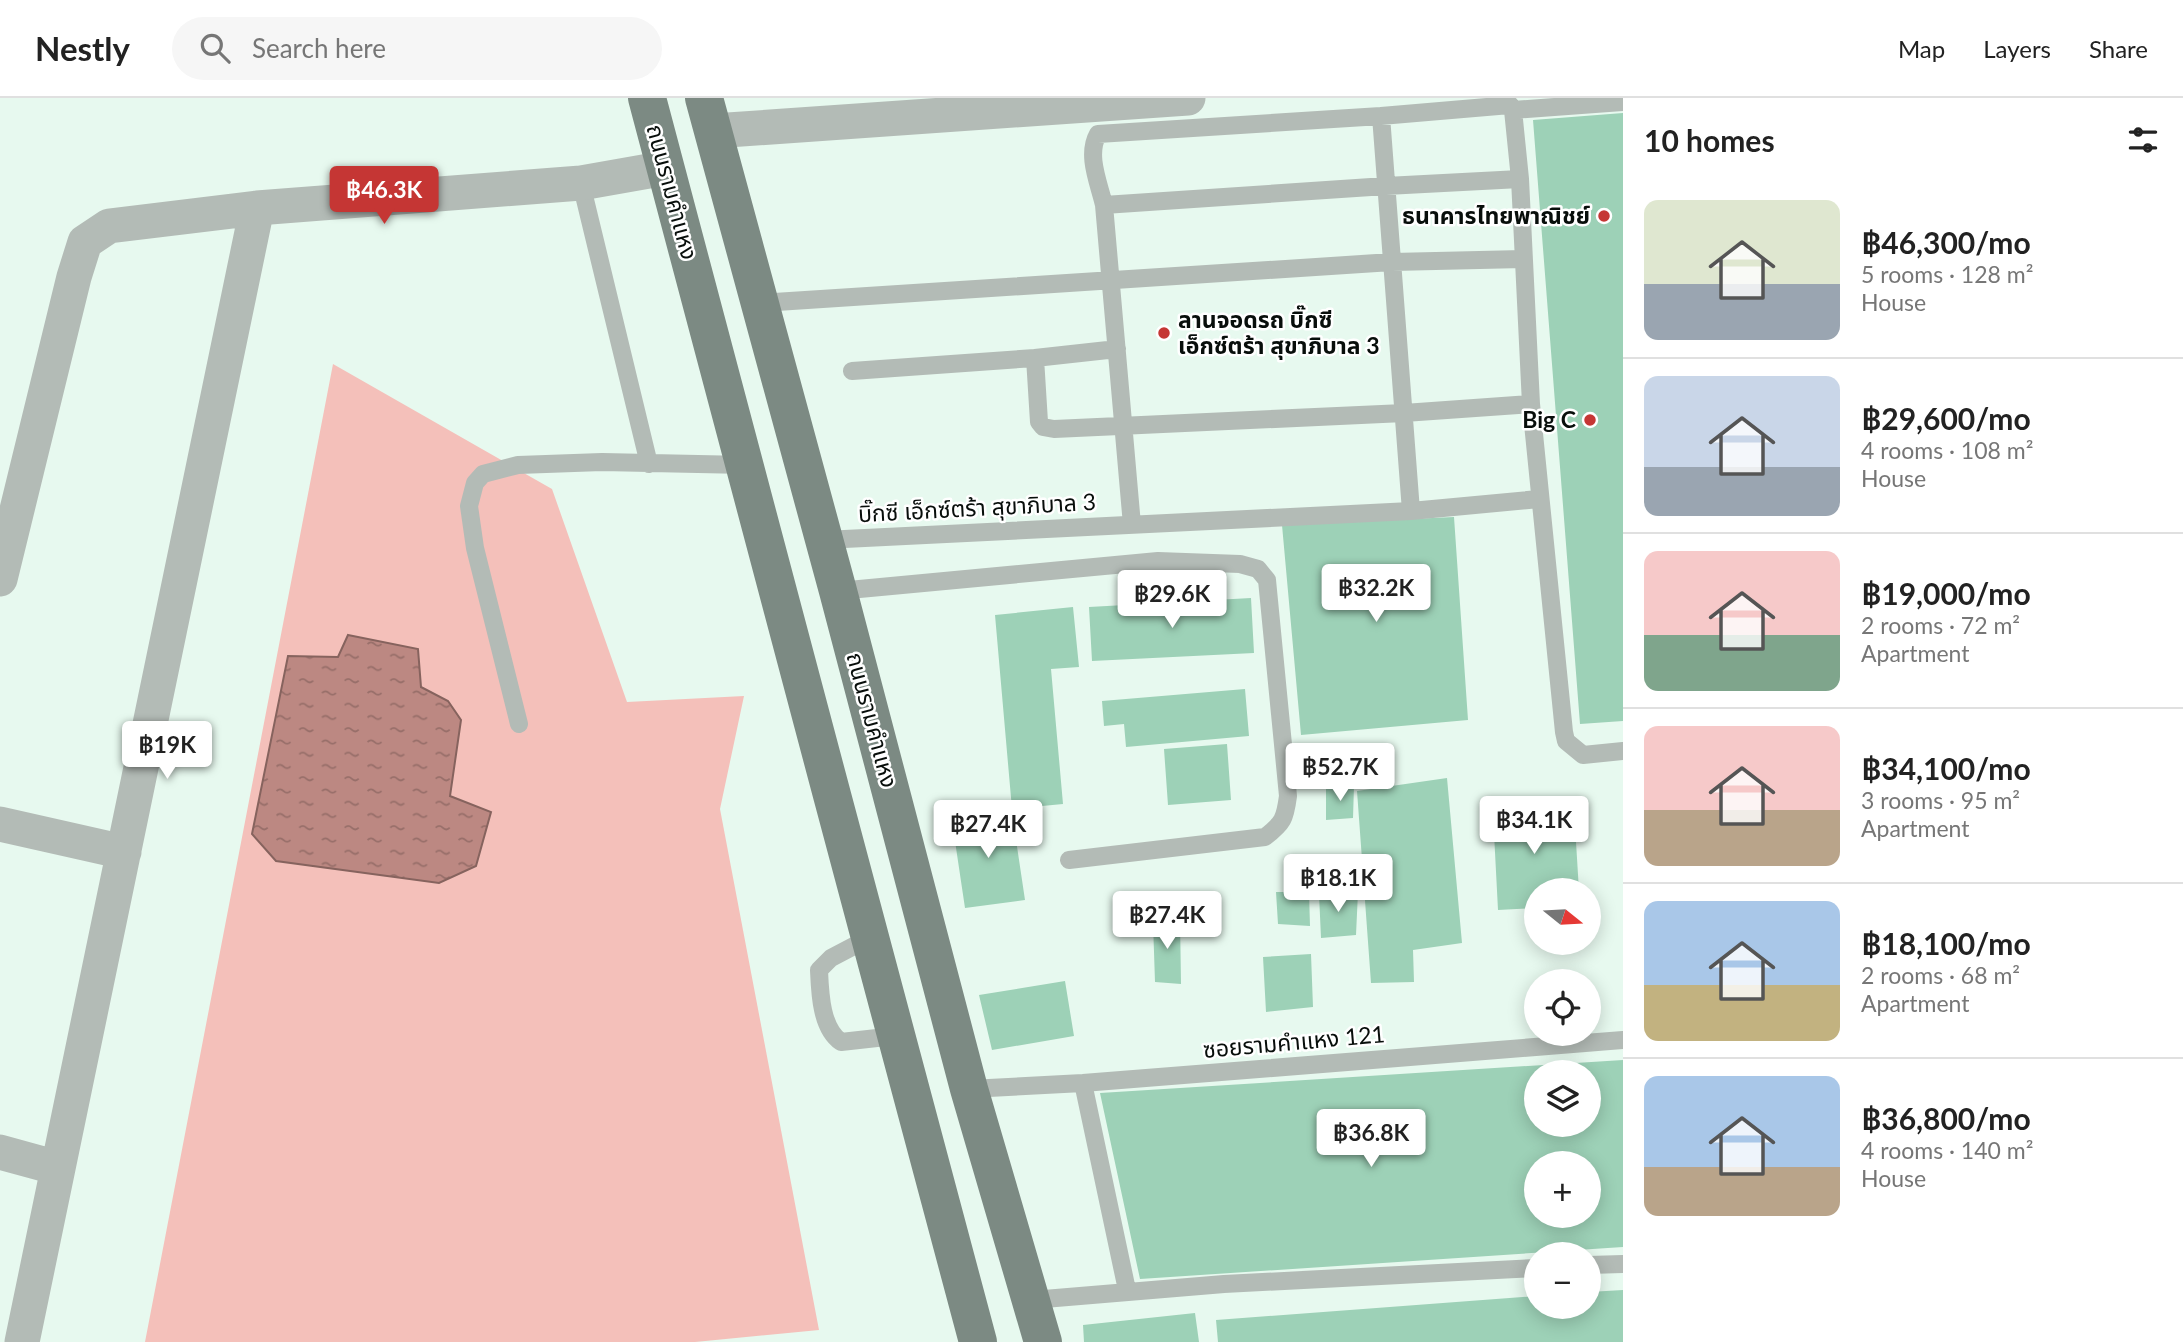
<!DOCTYPE html>
<html lang="en">
<head>
<meta charset="utf-8">
<style>
  body { margin:0; font-family:Lato,"Noto Sans Thai",sans-serif; background:#f6f6f6; color:#222; height:100vh; display:flex; flex-direction:column; font-size:26px; white-space:nowrap }
  * { box-sizing:border-box; margin:0 }
  p { font-size:23px; color:#767676 }
  .icon { flex:none; width:38px; height:38px; fill:none; stroke:currentColor; stroke-width:2; stroke-linecap:round; stroke-linejoin:round }
  .map { position:relative; flex:1; overflow:hidden }
  .panel { display:flex; flex-direction:column; background:#fff; width:560px }
  .panel>* { flex:none }
  .needle { width:46px; rotate:108deg }
  .tools { position:absolute; left:1524px; top:780px; display:grid; gap:14px }
  .tools a { display:grid; place-items:center; width:77px; height:77px; border-radius:50%; background:#fff; box-shadow:0 4px 18px #0003; font-size:35px }
  .price { position:absolute; translate:-50% -60px; padding:0 16px; border-radius:7px; background:#fff; color:#222; font-size:23px; line-height:46px; filter:drop-shadow(0 2px 4px #0008) }
  .price::after { content:''; position:absolute; left:50%; top:42px; width:21px; height:16px; margin-left:-10px; background:inherit; clip-path:polygon(0 0,100% 0,50% 100%) }
  .price.current { background:#c53634; color:#fff }
  ul { padding:0; list-style:none }
  li { display:flex; align-items:center; gap:21px; height:175px; padding:0 21px }
  li+li { border-top:2px solid #e0e0e0 }
  li span { display:grid; place-items:center; flex:none; width:196px; height:140px; border-radius:14px; color:#555 }
  li>.icon { margin-inline-start:auto }
  span .icon { width:84px; height:84px; fill:#fffc; stroke-width:1 }
  li b { font-size:30px }
  h2 { display:flex; justify-content:space-between; align-items:center; height:84px; padding:0 21px; font-size:30px }
  header { display:flex; align-items:center; gap:42px; box-sizing:border-box; height:98px; padding:0 35px; background:#fff; border-bottom:2px solid #e0e0e0 }
  header strong { font-size:33px }
  nav { display:flex; gap:38px; margin-inline-start:auto; font-size:24px }
  .search { width:490px; height:63px; background:#f6f6f6; display:flex; align-items:center; gap:18px; box-sizing:border-box; padding:0 24px; border-radius:38px; color:#767676; font-size:26px }
  main { display:flex; flex:1; min-height:0 }
  .map>svg:first-child { display:block }
  .green { fill:#f4c0ba }
  .water { fill:url(#water-ripples); stroke:#86635e; stroke-width:2 }
  .building { fill:#9dd1b7; fill-rule:evenodd }
  .lines { fill:none; stroke-linecap:round; stroke-linejoin:round }
  .lane { stroke:#b3bbb6; stroke-width:18 }
  .street { stroke:#b3bbb6; stroke-width:35 }
  .primary { stroke:#7c8a83; stroke-width:38 }
  .poi-dot { fill:#c53634; stroke:#fff; stroke-width:2.5 }
  .labels { text-anchor:middle; stroke-width:5; stroke-linejoin:round; paint-order:stroke }
  .street-label { font-size:23px; fill:#080e0b; stroke:#fff }
  .poi-label { font-size:23px; font-weight:bold; fill:#080e0b; stroke:#fff; text-anchor:end }
</style>
</head>
<body>
<header>
<strong>Nestly</strong>
<div class="search"><svg class="icon" aria-label="search" viewBox="0 0 24 24"><circle cx="10" cy="10" r="6"/><path d="M15 15l6 6"/></svg>Search here</div>
<nav><a>Map</a><a>Layers</a><a>Share</a></nav>
</header>
<main>
<div class="map">
<svg width="1623" height="1244" viewBox="0 0 1623 1244">
  <defs>
    <pattern id="water-ripples" width="26" height="14" patternUnits="userSpaceOnUse" patternTransform="scale(1.75)"><rect width="26" height="14" fill="#bc8882"/><path d="M2 4q2-2 4 0t4 0M15 11q2-2 4 0t4 0" fill="none" stroke="#976e69"/></pattern>
  </defs>
  <rect width="100%" height="100%" fill="#e7f9ef"/>
  <path class="green" d="M333 266 552 391 627 604 744 598 720 711 819 1232 695 1244H145Z"/>
  <path class="water" d="M348 537 418 551 421 589 448 603 461 622 450 698 491 714 476 768 439 785 276 763 252 736 288 558 338 559Z"/>
  <path class="building" d="M1623 15V623L1580 626 1533 22Z
    M1454 419 1468 622 1301 637 1282 427Z
    M1251 500 1254 555 1092 563 1089 509Z
    M1073 509 1079 569 1051 571 1063 706 1012 711 995 517Z
    M1245 591 1249 638 1126 649 1124 626 1104 628 1102 603Z
    M1227 646 1231 702 1168 707 1164 651Z
    M1339 657 1338 682 1318 683 1319 658Z
    M1447 680 1462 845 1413 852 1414 884 1371 885 1357 693Z
    M1354 688 1353 720 1326 722V689Z
    M1574 711 1579 793H1536V810L1498 812 1493 716Z
    M1012 715 1025 802 965 810 952 723Z
    M1276 794H1309L1310 828 1278 826Z
    M1358 794 1356 837 1321 840 1319 796Z
    M1180 820 1181 886 1155 884 1153 824Z
    M1311 856 1313 909 1266 914 1263 859Z
    M1065 883 1074 938 992 952 979 897Z
    M1623 962V1149L1140 1181 1100 995ZM1536 975H1589V1027H1536ZM1536 1066H1589V1118H1536Z
    M1623 1192V1244H1218L1216 1222 1536 1198V1209H1589V1194Z
    M1195 1215 1199 1244H1084L1083 1227Z"/>
  <g class="lines">
    <path class="lane" d="M1513 12 1623 4
      M1381 18 1411 413
      M581 85 649 366
      M1104 107 1386 88 1520 81
      M760 205 1392 164 1523 161
      M1035 260 1117 251
      M852 273 1035 260 1039 324 1043 329 1054 331 1404 315 1531 306 1564 634 1566 643 1583 657 1623 653
      M1132 427 1104 107C1099 85 1086 57 1098 36L1381 18 1510 7 1513 12 1520 81 1531 306
      M824 442 1411 413 1539 401
      M838 493 1158 463 1240 466 1258 471 1267 482 1288 698C1285 721 1283 725 1265 739L1069 762
      M519 626 475 450 469 408 475 385 483 376 518 367 602 364 746 367
      M871 839 831 860 819 872C820 895 821 930 841 944L895 938
      M1083 985 1127 1192
      M969 991 1083 985 1623 942
      M1589 1167 1623 1166
      M1032 1202 1224 1186 1536 1170"/>
    <path class="street" d="M713 33 1188 0
      M0 481 74 179 85 144 109 128 257 110 581 85 666 70
      M0 726 124 754
      M0 1054 58 1070
      M22 1244 257 110"/>
    <path class="primary" d="M647 0C758 414 866 830 978 1244
      M704 0 838 493 969 991 1043 1244"/>
  </g>
  <g class="poi-dot">
    <circle cx="1604" cy="118" r="7"/>
    <circle cx="1164" cy="235" r="7"/>
    <circle cx="1590" cy="322" r="7"/>
  </g>
  <g class="labels">
    <g class="street-label">
      <text transform="translate(672 94) rotate(75)" y="8">ถนนรามคำแหง</text>
      <text transform="translate(977 410) rotate(-3)" y="8">บิ๊กซี เอ็กซ์ตร้า สุขาภิบาล 3</text>
      <text transform="translate(872 622) rotate(75)" y="8">ถนนรามคำแหง</text>
      <text transform="translate(1294 944) rotate(-5)" y="8">ซอยรามคำแหง 121</text>
    </g>
    <g class="poi-label">
      <text x="1590" y="126">ธนาคารไทยพาณิชย์</text>
      <text x="1178" y="230" text-anchor="start">ลานจอดรถ บิ๊กซี<tspan x="1178" dy="26">เอ็กซ์ตร้า สุขาภิบาล 3</tspan></text>
      <text x="1576" y="330">Big C</text>
    </g>
  </g>
</svg>
<div class="tools">
<a><svg class="needle" viewBox="-14 -14 28 28"><path d="M0-13l5 13h-10z" fill="#e53935"/><path d="M0 13l5-13h-10z" fill="#767676"/></svg></a>
<a><svg class="icon" aria-label="locate" viewBox="0 0 24 24"><circle cx="12" cy="12" r="6"/><path d="M12 2v4M12 18v4M2 12h4M18 12h4"/></svg></a>
<a><svg class="icon" aria-label="layers" viewBox="0 0 24 24"><path d="M12 4l9 5-9 5-9-5zM3 14l9 5 9-5"/></svg></a>
<a>+</a>
<a>−</a>
</div>
<b class="price current" style="left:384px;top:128px">฿46.3K</b>
<b class="price" style="left:1376px;top:526px">฿32.2K</b>
<b class="price" style="left:1172px;top:532px">฿29.6K</b>
<b class="price" style="left:167px;top:683px">฿19K</b>
<b class="price" style="left:1340px;top:705px">฿52.7K</b>
<b class="price" style="left:1534px;top:758px">฿34.1K</b>
<b class="price" style="left:988px;top:762px">฿27.4K</b>
<b class="price" style="left:1338px;top:816px">฿18.1K</b>
<b class="price" style="left:1167px;top:853px">฿27.4K</b>
<b class="price" style="left:1371px;top:1071px">฿36.8K</b>
</div>
<section class="panel">
<h2>10 homes<svg class="icon" aria-label="filters" viewBox="0 0 24 24"><path d="M4 7h16M4 17h16"/><circle cx="9" cy="7" r="2"/><circle cx="15" cy="17" r="2"/></svg></h2>
<ul>
<li><span style="background:linear-gradient(#dfe7d0 60%,#9aa5b1 0)"><svg class="icon" aria-label="home" viewBox="0 0 24 24"><path d="M3 11l9-7 9 7M6 9v11h12V9"/></svg></span><div><b>฿46,300/mo</b><p>5 rooms · 128 m²</p><p>House</p></div></li>
<li><span style="background:linear-gradient(#c9d6e8 65%,#9aa5b1 0)"><svg class="icon" aria-label="home" viewBox="0 0 24 24"><path d="M3 11l9-7 9 7M6 9v11h12V9"/></svg></span><div><b>฿29,600/mo</b><p>4 rooms · 108 m²</p><p>House</p></div></li>
<li><span style="background:linear-gradient(#f6c9c9 60%,#7fa58c 0)"><svg class="icon" aria-label="home" viewBox="0 0 24 24"><path d="M3 11l9-7 9 7M6 9v11h12V9"/></svg></span><div><b>฿19,000/mo</b><p>2 rooms · 72 m²</p><p>Apartment</p></div></li>
<li><span style="background:linear-gradient(#f6c9c9 60%,#b9a48a 0)"><svg class="icon" aria-label="home" viewBox="0 0 24 24"><path d="M3 11l9-7 9 7M6 9v11h12V9"/></svg></span><div><b>฿34,100/mo</b><p>3 rooms · 95 m²</p><p>Apartment</p></div></li>
<li><span style="background:linear-gradient(#a9c7e8 60%,#c2b280 0)"><svg class="icon" aria-label="home" viewBox="0 0 24 24"><path d="M3 11l9-7 9 7M6 9v11h12V9"/></svg></span><div><b>฿18,100/mo</b><p>2 rooms · 68 m²</p><p>Apartment</p></div></li>
<li><span style="background:linear-gradient(#a9c7e8 65%,#b9a48a 0)"><svg class="icon" aria-label="home" viewBox="0 0 24 24"><path d="M3 11l9-7 9 7M6 9v11h12V9"/></svg></span><div><b>฿36,800/mo</b><p>4 rooms · 140 m²</p><p>House</p></div></li>
</ul>
</section>
</main>
</body>
</html>
